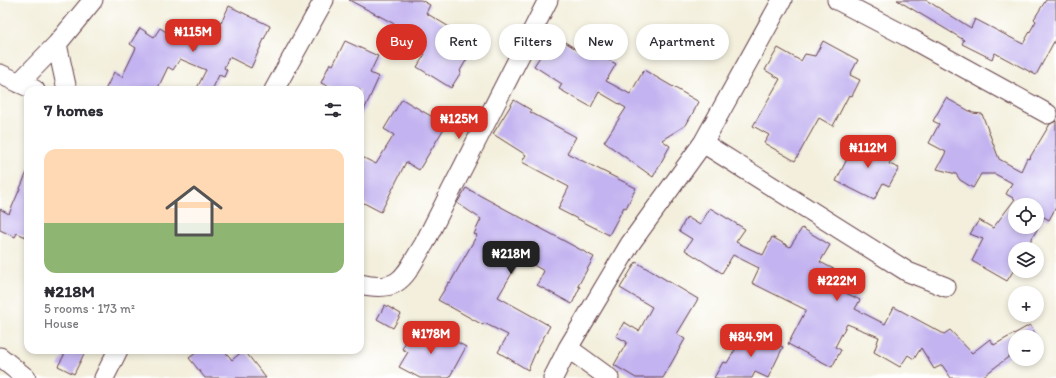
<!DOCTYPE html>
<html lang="en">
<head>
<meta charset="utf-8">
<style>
  body { margin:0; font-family:Itim,sans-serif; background:#f7f7f7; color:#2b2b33; height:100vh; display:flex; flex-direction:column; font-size:15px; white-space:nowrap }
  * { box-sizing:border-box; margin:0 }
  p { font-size:13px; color:#7c7c81 }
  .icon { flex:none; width:22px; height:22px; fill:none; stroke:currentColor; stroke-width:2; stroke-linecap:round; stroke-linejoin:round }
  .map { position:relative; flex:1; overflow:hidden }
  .drawer { position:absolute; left:24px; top:86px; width:340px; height:268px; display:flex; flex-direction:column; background:#fff; border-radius:12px; box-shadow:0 2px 6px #0003 }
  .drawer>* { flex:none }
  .banner { position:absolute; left:376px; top:24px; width:380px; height:36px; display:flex; gap:8px }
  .fabs { position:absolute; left:1008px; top:198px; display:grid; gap:8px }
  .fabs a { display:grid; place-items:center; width:36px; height:36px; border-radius:50%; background:#fff; box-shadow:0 2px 6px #0003; font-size:20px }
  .price { position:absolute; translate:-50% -34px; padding:0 9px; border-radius:8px; background:#d93025; color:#fff; font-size:13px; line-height:26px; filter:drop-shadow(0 1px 2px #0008) }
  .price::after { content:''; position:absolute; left:50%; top:24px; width:12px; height:9px; margin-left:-6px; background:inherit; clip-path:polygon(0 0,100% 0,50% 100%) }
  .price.selected { background:#222; color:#fff }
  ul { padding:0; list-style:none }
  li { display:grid; align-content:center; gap:8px; height:212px; padding:0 20px }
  li span { display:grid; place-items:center; height:124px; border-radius:12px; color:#555 }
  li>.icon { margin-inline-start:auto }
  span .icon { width:72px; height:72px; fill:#fffc; stroke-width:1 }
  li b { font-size:17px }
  h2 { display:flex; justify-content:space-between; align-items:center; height:48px; padding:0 20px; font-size:17px }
  .tag { padding:0 14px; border-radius:18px; background:#fff; box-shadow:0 2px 6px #0003; font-size:14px; line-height:36px }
  .tag.selected { background:#d93025; color:#fff }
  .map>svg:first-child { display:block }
  .building { fill:#c3b3f0; fill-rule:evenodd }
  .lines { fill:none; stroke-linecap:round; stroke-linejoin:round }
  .street-casing { stroke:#633e46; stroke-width:21 }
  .street { stroke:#fff; stroke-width:19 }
</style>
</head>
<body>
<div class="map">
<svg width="1056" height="378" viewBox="0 0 1056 378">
  <rect width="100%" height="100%" fill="#fff"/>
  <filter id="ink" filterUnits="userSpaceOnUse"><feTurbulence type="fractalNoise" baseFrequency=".025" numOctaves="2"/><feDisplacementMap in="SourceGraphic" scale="8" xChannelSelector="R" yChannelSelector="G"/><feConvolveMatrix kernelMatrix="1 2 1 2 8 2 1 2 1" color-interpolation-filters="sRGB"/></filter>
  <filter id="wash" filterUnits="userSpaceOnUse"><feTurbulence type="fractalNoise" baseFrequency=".012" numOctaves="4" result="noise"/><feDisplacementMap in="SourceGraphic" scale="16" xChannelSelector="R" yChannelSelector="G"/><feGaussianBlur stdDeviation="0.9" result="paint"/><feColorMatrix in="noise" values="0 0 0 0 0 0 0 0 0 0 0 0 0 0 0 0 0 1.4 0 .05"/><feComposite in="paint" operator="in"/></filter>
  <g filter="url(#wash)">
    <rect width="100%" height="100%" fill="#f3efdc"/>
    <g id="blocks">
      <path class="building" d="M349 0H421L430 5 426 13 476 43 460 71 461 72 451 88 417 67 425 54 415 48 421 38Z
        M897 0H926L971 28 975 19 1023 44 1036 21 1034 19 1046 0H1056V38L1036 75 995 53 992 59 962 44 964 40Z
        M229 6 270 26 251 68 229 57 224 68 227 70 224 77 219 75 212 90H196L206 70 180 59 173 70 168 67 157 90H105L114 72 122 77 136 48 130 44 140 28 154 37 160 28 195 50 210 18 221 23Z
        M554 35 579 51 582 45 616 64 606 81 630 94 644 70 699 102 686 125 662 140 670 146 653 177 604 142 626 108 599 92 591 107 559 89 562 84 534 66Z
        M345 41 378 56 370 73 379 77 360 119V90H336L321 83 330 63 333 65Z
        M823 41 858 60 850 75 860 80 852 96 849 95 833 126 819 118 795 161 764 143 769 135 753 126 780 79 765 70 778 48 801 61 805 54 815 56Z
        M946 98 973 113 982 114 999 159 1021 171 1027 158 1029 159 1050 124 1056 121V207L1049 220 1044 217 1026 249H1015V268L1007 281 972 261 983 239 970 234 979 220 993 228 1015 199 1006 194 1012 183 995 174H981L973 188 960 180 956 174 937 169 946 152 929 143 939 124 933 121ZM1015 205H1037V227H1015Z
        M402 99 446 125 419 170 406 162 381 212 360 201V156L376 164 394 135 384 129Z
        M514 100 531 110 530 112 576 137 567 153 636 188 626 208 624 207 609 235 558 209 569 187 522 162 526 155 493 134Z
        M866 138 895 152 889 164 899 168 889 186 883 183 874 200 836 181 851 151 858 154Z
        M28 170V238L17 233 15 237 0 230V209L9 214Z
        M466 188 594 257 578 286 580 287 572 304 537 285 544 271 521 258 498 297 550 326 537 349 528 370 498 352 508 335 484 323 483 325 438 300 449 282 450 283 477 235 474 234 481 219 457 203Z
        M710 208 745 229 736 242 763 255 772 237 790 247 802 228 830 245 820 262 853 279 846 293 860 300 855 309 885 324 894 307 944 334 950 330 972 353 990 339 994 345 1030 325 1037 337H1015V352L981 378H951L942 365 934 369 921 348 914 359 908 355 900 367 874 352 879 337 847 324 835 347 841 350 832 367 788 344 806 310 752 283 759 268 733 255 722 273 685 250 692 239 679 231 687 217 700 225Z
        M636 262 698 299 677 334 685 339 663 378H636L614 365 627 342 616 336 624 322 639 331 652 307 620 288Z
        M385 305 401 314 393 328 377 319Z
        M426 325 466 347 449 378H420L399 367 408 352 402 349 412 331 420 336Z
        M747 330 783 347 768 378 755 372 752 378H714L723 362 727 363Z
        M67 350H86L74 374 58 366Z
        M200 350H224L232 360 244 350 266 378H205L189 358Z"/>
    </g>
  </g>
  <g filter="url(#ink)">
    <use href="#blocks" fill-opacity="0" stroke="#633e46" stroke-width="1"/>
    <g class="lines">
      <defs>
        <path id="street" d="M837 0 908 37 1048 114
          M57 44 67 90
          M0 74 35 90
          M19 83 57 44 93 0
          M274 90 324 0
          M703 143 908 272 946 287
          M360 284C402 294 405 274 424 244L548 0
          M568 348 609 378
          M0 357 26 378
          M104 378 118 350
          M553 378 568 348 630 244 703 143 782 0"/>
      </defs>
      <use href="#street" class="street-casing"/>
      <use href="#street" class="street"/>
    </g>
  </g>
</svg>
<div class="fabs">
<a><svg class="icon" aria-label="locate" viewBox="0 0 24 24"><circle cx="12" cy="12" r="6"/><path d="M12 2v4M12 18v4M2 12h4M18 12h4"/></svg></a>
<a><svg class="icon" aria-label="layers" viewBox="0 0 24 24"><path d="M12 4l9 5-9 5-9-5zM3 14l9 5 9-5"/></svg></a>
<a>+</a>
<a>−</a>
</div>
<b class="price" style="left:193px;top:53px">₦115M</b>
<b class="price" style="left:459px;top:140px">₦125M</b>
<b class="price" style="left:868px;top:169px">₦112M</b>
<b class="price selected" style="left:511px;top:275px">₦218M</b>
<b class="price" style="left:837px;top:302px">₦222M</b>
<b class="price" style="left:431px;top:355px">₦178M</b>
<b class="price" style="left:751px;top:358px">₦84.9M</b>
<div class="banner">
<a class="tag selected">Buy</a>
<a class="tag">Rent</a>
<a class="tag">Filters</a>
<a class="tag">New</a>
<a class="tag">Apartment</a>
</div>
<section class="drawer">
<h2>7 homes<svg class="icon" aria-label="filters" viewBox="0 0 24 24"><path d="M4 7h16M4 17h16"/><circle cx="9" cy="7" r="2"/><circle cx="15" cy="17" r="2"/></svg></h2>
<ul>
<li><span style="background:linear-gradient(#ffd9b3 60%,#8fb573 0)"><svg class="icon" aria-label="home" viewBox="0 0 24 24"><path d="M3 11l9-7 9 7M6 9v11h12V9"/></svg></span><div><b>₦218M</b><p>5 rooms · 173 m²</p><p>House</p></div></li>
</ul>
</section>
</div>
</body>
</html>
